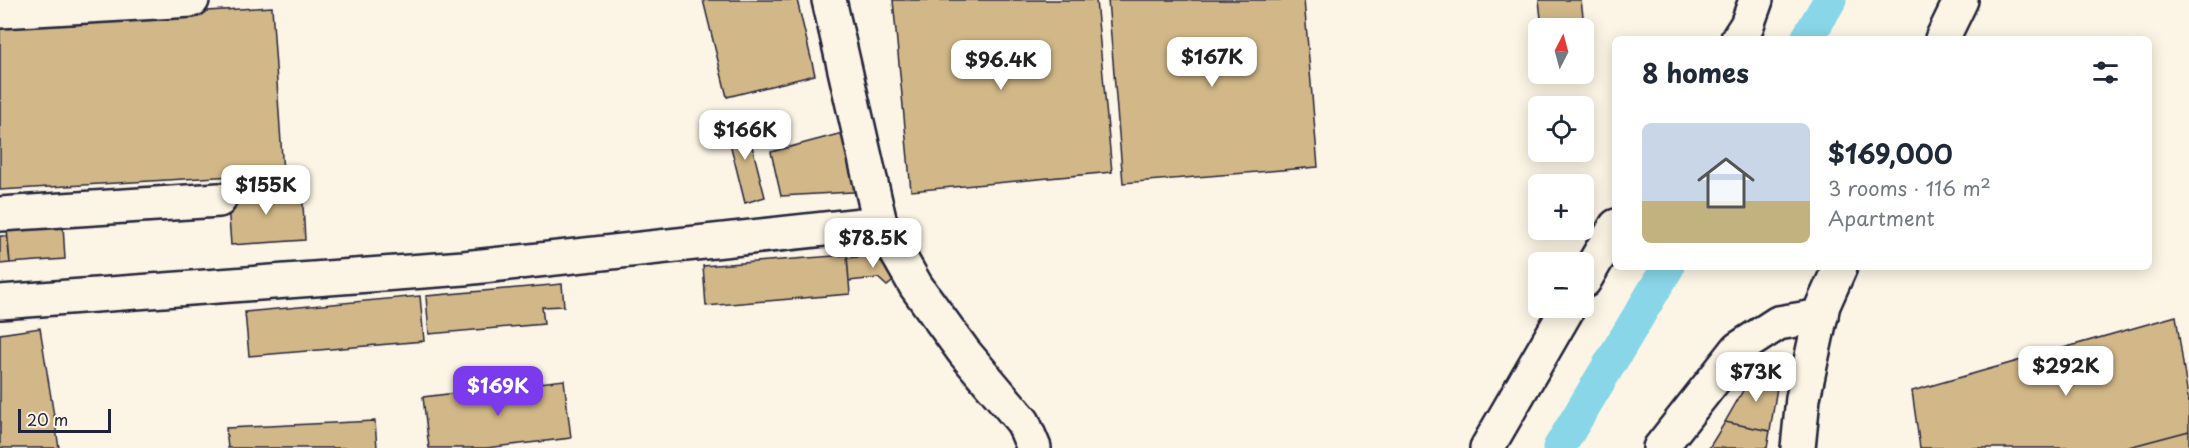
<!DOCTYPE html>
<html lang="en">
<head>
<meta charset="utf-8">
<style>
  body { margin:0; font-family:"Playpen Sans",sans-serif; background:#f2f2f3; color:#1f2937; height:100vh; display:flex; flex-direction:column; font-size:22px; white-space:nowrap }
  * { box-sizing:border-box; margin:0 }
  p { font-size:20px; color:#747a83 }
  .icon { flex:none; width:33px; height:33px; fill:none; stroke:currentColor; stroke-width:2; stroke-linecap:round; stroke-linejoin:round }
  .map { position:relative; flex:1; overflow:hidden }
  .panel { position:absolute; left:1612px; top:36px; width:540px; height:234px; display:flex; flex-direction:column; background:#fff; border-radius:9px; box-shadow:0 3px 15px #0003 }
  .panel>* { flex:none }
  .needle { width:39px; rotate:6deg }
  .buttons { position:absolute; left:1528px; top:18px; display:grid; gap:12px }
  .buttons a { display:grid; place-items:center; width:66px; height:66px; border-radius:9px; background:#fff; box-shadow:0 3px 15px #0003; font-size:30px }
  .scale { position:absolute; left:18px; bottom:15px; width:93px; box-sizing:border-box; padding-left:6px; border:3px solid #22223b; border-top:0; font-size:16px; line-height:21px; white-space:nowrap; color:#22223b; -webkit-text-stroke:4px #fcf5e5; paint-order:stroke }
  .price { position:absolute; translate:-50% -51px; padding:0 14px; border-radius:12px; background:#fff; color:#222; font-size:20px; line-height:39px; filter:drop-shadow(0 2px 3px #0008) }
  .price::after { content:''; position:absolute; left:50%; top:36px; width:18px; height:14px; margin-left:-9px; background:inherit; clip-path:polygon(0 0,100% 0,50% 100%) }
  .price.selected { background:#7c3aed; color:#fff }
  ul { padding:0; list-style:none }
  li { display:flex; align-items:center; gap:18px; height:150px; padding:0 30px }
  li span { display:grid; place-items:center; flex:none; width:168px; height:120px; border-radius:9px; color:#555 }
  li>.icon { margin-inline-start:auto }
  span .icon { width:72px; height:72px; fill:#fffc; stroke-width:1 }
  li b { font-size:26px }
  h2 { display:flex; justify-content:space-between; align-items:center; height:72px; padding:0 30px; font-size:26px }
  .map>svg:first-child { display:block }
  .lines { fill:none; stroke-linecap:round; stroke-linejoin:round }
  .canal { stroke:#88d6e7; stroke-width:33 }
  .building { fill:#d2b888; stroke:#22223b; stroke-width:1.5 }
  .minor-casing { stroke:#22223b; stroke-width:38 }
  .major-casing { stroke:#22223b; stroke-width:38 }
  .minor { stroke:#fcf5e5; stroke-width:33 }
  .major { stroke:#fcf5e5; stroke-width:33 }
</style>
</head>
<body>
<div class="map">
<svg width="2189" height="448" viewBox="0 0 2189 448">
  <rect width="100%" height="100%" fill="#fcf5e5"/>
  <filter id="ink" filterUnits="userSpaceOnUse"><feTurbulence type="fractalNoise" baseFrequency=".0167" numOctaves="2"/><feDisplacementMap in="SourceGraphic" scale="12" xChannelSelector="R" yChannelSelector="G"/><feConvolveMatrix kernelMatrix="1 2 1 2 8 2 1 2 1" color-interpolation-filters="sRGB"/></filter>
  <g filter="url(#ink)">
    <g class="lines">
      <path class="canal" d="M1807 39 1830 0
        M1559 448 1668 267"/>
    </g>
    <path class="building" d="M703 0H797L815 75 727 97Z
      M893 0H1096L1112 172 911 191Z
      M1108 0H1304L1318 167 1123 183Z
      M1539 0H1581L1584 24 1542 28Z
      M272 7 283 173 0 190V24Z
      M745 119 765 197 745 203 725 123Z
      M854 130 870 191 781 196 771 152Z
      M302 187 305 240 231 245 227 191Z
      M63 225 65 259 10 263 7 229Z
      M0 236H7L10 263 0 264Z
      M886 254 902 274 887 286 878 278 849 281 847 258Z
      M847 255 850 294 706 306 703 266Z
      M562 284 564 306 542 307 544 324 429 334 426 296Z
      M420 296 424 341 249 356 245 312Z
      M2176 316 2189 404V431L2125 448H1920L1912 391Z
      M40 328 59 448H0V334Z
      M1756 368 1778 381 1770 431 1725 422Z
      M564 380 571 438 486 448H429L423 397Z
      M375 421 377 448H228L226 428Z
      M1725 422 1770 431 1767 448H1709Z
      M2189 431V448H2125Z"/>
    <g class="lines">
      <defs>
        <path id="minor" d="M829 0 880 223 916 286 964 352 1023 422 1034 448
          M0 11 192 0
          M1738 39 1747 25 1756 0
          M0 214 219 200
          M1584 281 1616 226
          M0 302 464 268 880 223
          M1487 448 1568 308
          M1660 448 1738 349 1778 323 1821 316"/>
        <path id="major" d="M1942 39 1961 0
          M1798 448 1803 398 1823 305 1840 267"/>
      </defs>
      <use href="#minor" class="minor-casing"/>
      <use href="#major" class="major-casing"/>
      <use href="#minor" class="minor"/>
      <use href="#major" class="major"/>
    </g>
  </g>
</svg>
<div class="buttons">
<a><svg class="needle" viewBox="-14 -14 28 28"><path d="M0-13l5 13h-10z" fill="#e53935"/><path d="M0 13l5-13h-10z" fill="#747a83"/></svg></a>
<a><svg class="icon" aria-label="locate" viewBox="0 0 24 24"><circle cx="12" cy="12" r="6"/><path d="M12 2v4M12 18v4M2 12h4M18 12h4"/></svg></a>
<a>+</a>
<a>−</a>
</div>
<div class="scale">20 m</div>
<b class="price" style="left:1212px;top:88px">$167K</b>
<b class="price" style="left:1001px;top:91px">$96.4K</b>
<b class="price" style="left:745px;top:161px">$166K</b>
<b class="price" style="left:266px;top:216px">$155K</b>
<b class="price" style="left:873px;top:269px">$78.5K</b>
<b class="price" style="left:2066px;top:397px">$292K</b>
<b class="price" style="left:1756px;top:403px">$73K</b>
<b class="price selected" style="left:498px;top:417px">$169K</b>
<section class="panel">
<h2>8 homes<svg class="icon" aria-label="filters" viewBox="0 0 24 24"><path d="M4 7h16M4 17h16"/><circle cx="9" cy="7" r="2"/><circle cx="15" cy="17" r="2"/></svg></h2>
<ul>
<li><span style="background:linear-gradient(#c9d6e8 65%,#c2b280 0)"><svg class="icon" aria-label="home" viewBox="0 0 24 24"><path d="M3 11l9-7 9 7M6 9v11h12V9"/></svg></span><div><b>$169,000</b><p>3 rooms · 116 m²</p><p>Apartment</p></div></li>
</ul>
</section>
</div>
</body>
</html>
